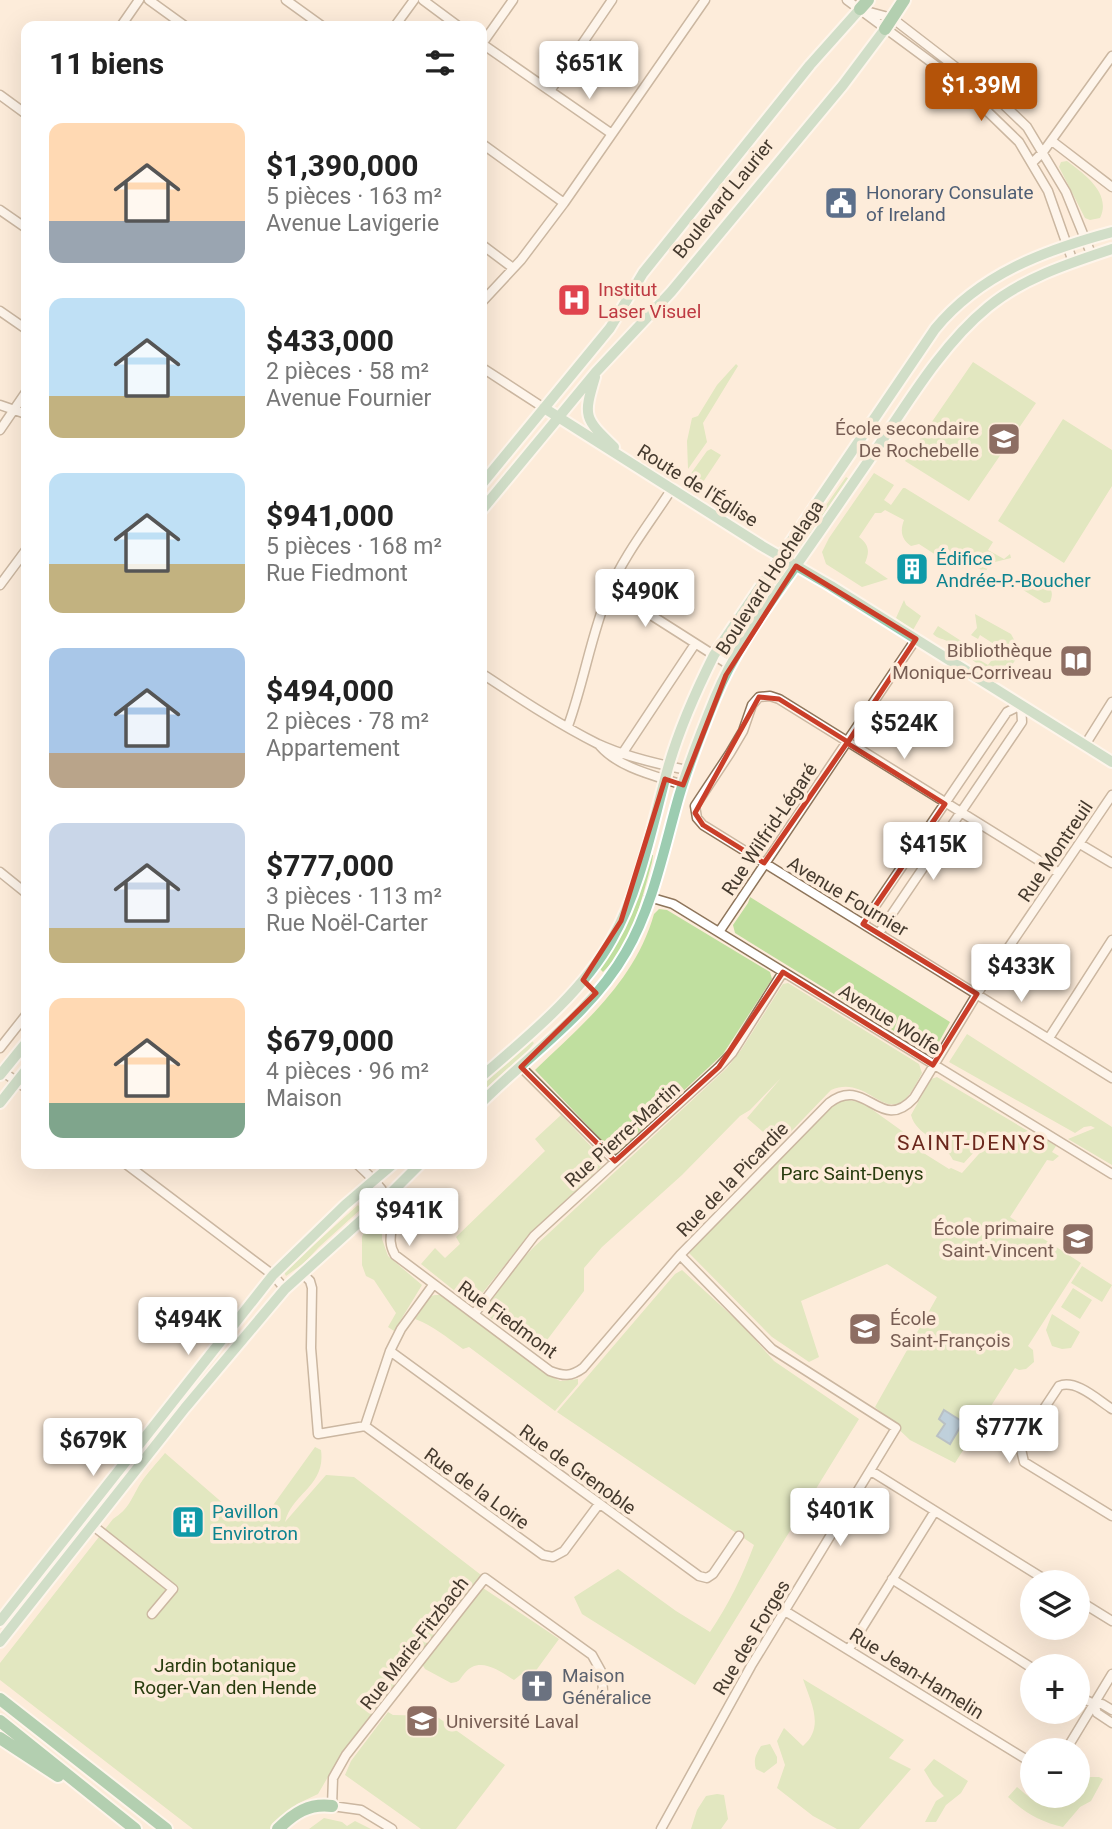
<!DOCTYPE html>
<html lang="fr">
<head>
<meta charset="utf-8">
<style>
  body { margin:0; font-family:Roboto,sans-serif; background:#f6f6f6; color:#222; height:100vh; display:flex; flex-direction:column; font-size:26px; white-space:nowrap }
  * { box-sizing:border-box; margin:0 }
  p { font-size:23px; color:#767676 }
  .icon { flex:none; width:38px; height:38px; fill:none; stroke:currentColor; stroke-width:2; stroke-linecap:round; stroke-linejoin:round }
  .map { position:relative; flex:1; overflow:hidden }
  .side { position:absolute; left:21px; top:21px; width:466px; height:1148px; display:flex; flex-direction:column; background:#fff; border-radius:14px; box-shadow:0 7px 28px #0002 }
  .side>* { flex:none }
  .fabs { position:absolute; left:1020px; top:1570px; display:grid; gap:14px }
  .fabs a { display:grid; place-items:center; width:70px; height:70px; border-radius:50%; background:#fff; box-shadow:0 7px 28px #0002; font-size:35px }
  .price { position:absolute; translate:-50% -60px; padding:0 16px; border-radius:7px; background:#fff; color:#222; font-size:23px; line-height:46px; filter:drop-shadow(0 2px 4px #0008) }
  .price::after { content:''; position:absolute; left:50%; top:42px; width:21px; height:16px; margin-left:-10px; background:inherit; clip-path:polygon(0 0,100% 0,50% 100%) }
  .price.current { background:#b45309; color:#fff }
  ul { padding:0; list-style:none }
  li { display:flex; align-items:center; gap:21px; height:175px; padding:0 28px }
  li span { display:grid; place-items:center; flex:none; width:196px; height:140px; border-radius:14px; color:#555 }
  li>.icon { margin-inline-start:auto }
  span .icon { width:84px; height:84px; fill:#fffc; stroke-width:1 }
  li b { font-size:30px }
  h2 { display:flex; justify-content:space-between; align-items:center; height:84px; padding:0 28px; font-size:30px }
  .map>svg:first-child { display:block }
  .green { fill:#c0df9f }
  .water { fill:#74addc; stroke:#668aa8; stroke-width:2 }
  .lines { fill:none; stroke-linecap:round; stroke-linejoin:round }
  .minor-casing { stroke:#8e755b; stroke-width:11 }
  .major-casing { stroke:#fff; stroke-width:14 }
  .highway-casing { stroke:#fff; stroke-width:16 }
  .minor { stroke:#fff; stroke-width:8 }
  .major { stroke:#9cccb1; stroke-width:10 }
  .highway { stroke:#5aaa7d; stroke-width:12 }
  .marked { fill:none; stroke:#ca3e29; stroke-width:5; stroke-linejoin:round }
  .labels { text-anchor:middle; stroke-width:7; stroke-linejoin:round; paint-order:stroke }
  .service-label { font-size:19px; fill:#4e5e75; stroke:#fdecda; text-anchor:start }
  .street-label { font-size:19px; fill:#453a2e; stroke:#fdecda }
  .health-label { font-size:19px; fill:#be3a42; stroke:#fdecda; text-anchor:start }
  .education-label { font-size:19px; fill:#785e54; stroke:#fdecda; text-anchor:end }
  .culture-label { font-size:19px; fill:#0d838f; stroke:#fdecda; text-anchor:start }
  .park-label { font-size:19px; fill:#283c0e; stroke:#fdecda }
  .worship-label { font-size:19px; fill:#5b616d; stroke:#fdecda; text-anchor:start }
  .neighbourhood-label { font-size:21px; letter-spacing:2px; fill:#6b271c; stroke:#fdecda }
</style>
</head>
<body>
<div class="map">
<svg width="1112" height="1829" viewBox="0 0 1112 1829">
  <rect width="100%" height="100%" fill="#fdecda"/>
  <path class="green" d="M1067 161C1084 174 1112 193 1100 218L1090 220 1085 218 1059 167 1061 162Z
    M973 362 1036 403 969 501 905 461Z
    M736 364 738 366 703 423 707 442 688 469 687 441 692 418 698 416 717 385Z
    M1063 419 1112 450V486L1064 563 998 521Z
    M711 449 721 455 699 488 687 479 707 451Z
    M874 473 894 485 884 500 891 505 903 488H905L993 542 988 550 1004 559 1010 554 1011 558 991 563 985 572 966 561C958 568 950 571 940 565L939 557 919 544 911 546C901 539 900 531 904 520L885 510 881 513H875L859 537C869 545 870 551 865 563L888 579 862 587 826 564 822 552 829 538Z
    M846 477 849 479 802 547 798 545Z
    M1029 578C1043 579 1057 586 1050 602L1044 603 1020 588 1022 584 1021 580Z
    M904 600 906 605 921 616 913 630 896 618Z
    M975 614 1011 634 1018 647V656L1004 677C983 673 966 652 947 641 941 638 938 639 933 634L938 626 969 646 966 652 988 665 991 661 998 660 997 653 1000 648 980 635 978 639 971 635 977 628Z
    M649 855H653L652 862C642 898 632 945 603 972L600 969C625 932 636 897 649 855Z
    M750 897 950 1022 934 1051 928 1052 735 933 733 925 748 903Z
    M659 909 667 910 770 972 772 979 723 1054 621 1149H610L535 1070C583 1024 635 981 654 914Z
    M788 983 919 1064 922 1073C917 1082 911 1095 903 1101 881 1116 864 1075 831 1090L778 1145 747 1118 781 1078 750 1110 740 1116 682 1175 602 1247 584 1268V1291L538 1352 486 1315V1308L520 1261 535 1246 727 1068 741 1050 783 984Z
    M967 1034 1112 1127V1165L1068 1139 1095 1128 1091 1126 1084 1127 1075 1133 949 1062Z
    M531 1040 534 1043 523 1057 481 1094V1086Z
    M937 1077 1028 1131 1021 1133 1041 1145 1045 1139 1056 1146 1052 1152 1059 1156 1053 1161 1047 1160 1010 1217 1081 1263 1028 1346 1033 1350 1034 1362 1026 1369 1019 1370 1015 1368 955 1463 910 1440 875 1407 937 1297 887 1264 801 1301 819 1357 809 1362 772 1337 689 1253 828 1107 844 1099 863 1103 909 1136 906 1142 949 1169 951 1168 962 1173 993 1138 1020 1133C990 1130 984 1142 964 1163L953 1160C943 1139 917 1137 911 1115L931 1079Z
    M561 1115 602 1158 603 1165 528 1236 476 1301 470 1303 421 1264 435 1248 445 1258 460 1244 456 1237 545 1151 535 1139Z
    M358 1205 361 1209 319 1247 304 1263 286 1276 284 1272Z
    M378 1220 382 1222V1239L388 1256 422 1285 394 1331 388 1327 396 1313 374 1280 366 1276 362 1265V1237L364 1232Z
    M1082 1266 1112 1285 1102 1302 1071 1283Z
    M682 1270 743 1326 774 1361 859 1419 695 1685 582 1614 574 1597 618 1569 676 1611 710 1632C729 1604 742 1577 754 1545L557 1412 675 1274Z
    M1073 1288 1092 1300 1080 1319 1061 1307Z
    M435 1295H440L547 1374 560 1381 578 1379V1384L555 1411 469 1347 463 1349C446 1337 434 1326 415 1319L431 1296Z
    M1052 1314 1080 1332 1071 1348 1062 1349 1052 1346 1046 1330Z
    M315 1447 321 1450C326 1486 292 1493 285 1522L326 1475 354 1477 485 1578 332 1770 318 1794 297 1804 271 1829H193L0 1680V1663L113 1519C129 1509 131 1499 140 1484 147 1473 157 1463 165 1453L233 1512V1504L261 1522Z
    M483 1588 559 1639 532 1676 524 1672 514 1680C499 1671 479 1655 464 1674 459 1680 460 1682 451 1683L425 1669 422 1664Z
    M803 1679 904 1740 889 1758 911 1769 859 1829H837L813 1816 777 1788 785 1765 777 1741 784 1728 803 1746C825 1727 811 1703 803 1679Z
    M388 1712 393 1715 436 1716 505 1765 456 1829H421L345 1775 351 1761Z
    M770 1744 777 1757V1763L764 1773 756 1769C753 1760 756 1754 761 1746Z
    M934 1759 968 1781 961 1793 946 1805 936 1822H925L936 1801 944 1796 933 1785 924 1770Z
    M1089 1777H1099L1103 1779 1091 1801 1080 1807 1063 1827C1040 1822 1025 1813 1008 1797L1017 1787C1035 1802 1047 1815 1070 1796H1078V1788Z
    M717 1794 724 1795 728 1819 721 1829H691L697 1810 706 1796Z
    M324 1818 342 1822 347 1826 355 1821 371 1829H309Z"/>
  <path class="water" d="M944 1410 963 1422 950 1444 937 1436 945 1424 939 1419Z"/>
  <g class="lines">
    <defs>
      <path id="minor" d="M149 0 185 26
        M286 0 322 26
        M423 0 458 26
        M847 0 954 79 1019 142 1048 191 1073 262
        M866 11 892 18 1001 102 1027 127 1066 192 1092 256
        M121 26 139 0
        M395 26 414 0
        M481 43 612 134
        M482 44 513 0
        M550 91 612 0
        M0 95 26 114
        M1052 141 1112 187
        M481 143 564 203
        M1033 162 1043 152 1112 56
        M0 210 26 228
        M481 244 513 268
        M481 303 521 260 564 203 705 0
        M0 311 26 329
        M481 367 544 408
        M0 405 26 414
        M0 430 26 392
        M0 585 26 550
        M610 589 731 666
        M481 673C519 698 558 724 598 744 626 757 657 764 687 770
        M568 726C584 682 591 635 609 591 624 555 650 523 671 490
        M1085 745 1112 702
        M600 746C619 768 656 776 683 785
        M622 754 695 644
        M1080 844 1112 863
        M0 872 26 893
        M1059 873 779 699 770 696 759 697 752 705 743 731 730 753 695 806 697 818 703 825 1112 1078
        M649 897 673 904 1112 1174
        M863 924 1007 712 1021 705 1022 722 879 933
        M719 932 916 639
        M1049 1038 1112 940
        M0 1048 26 1015
        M521 1067 615 1161
        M3 1072 26 1088
        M126 1164 273 1275 285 1289
        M357 1164C370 1176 394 1197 393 1218 392 1233 387 1241 395 1255L550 1371C563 1376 571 1377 583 1368L680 1255 829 1103C866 1074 880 1135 914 1098L977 994 1112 795
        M302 1273 310 1281 312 1288 311 1348 318 1434 365 1426 543 1555 553 1557 564 1551 599 1504
        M475 1313 534 1236 719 1067 732 1053 783 972
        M390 1351 699 1576 707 1578 713 1574 739 1536
        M1112 1409C1098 1400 1076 1379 1059 1386L1020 1445 1024 1462 1112 1516
        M365 1426 390 1351 401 1329 433 1285
        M871 1471 1049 1582
        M82 1517 173 1589 152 1614
        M892 1579 1032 1668
        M1078 1600 1112 1621
        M785 1611 1032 1763
        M849 1649 935 1511
        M1078 1696 1094 1704H1102L1112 1710
        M1094 1704 1097 1713 1112 1723
        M1066 1750 1112 1674
        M392 1829 361 1810 332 1806 333 1778 346 1755 485 1578 592 1655 602 1673 603 1693
        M661 1829 751 1666 896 1428 772 1349 680 1255"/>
      <path id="major" d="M595 377C583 417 584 418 614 447
        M544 408 762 546 831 586 1112 762
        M481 485 610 328 643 273 810 65 860 9
        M481 511 596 372 671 292 843 85 885 29
        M0 1075 26 1043
        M481 1077C526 1038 583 992 612 939 640 891 653 822 668 768 679 729 696 691 714 655L935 329C980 274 1045 250 1112 232
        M0 1103 26 1070
        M481 1103C530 1054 591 1013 626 952 653 906 664 848 679 796 689 763 702 730 715 698 734 651 766 608 795 567 819 533 843 498 867 463 903 411 939 347 988 307 1023 278 1070 263 1112 249
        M0 1621 273 1275 345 1205 393 1164
        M0 1642 185 1408 285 1289 386 1198 420 1164"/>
      <path id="highway" d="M860 9 868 0
        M885 29 904 0
        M0 1699 166 1829
        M0 1721 135 1829
        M0 1738 58 1776
        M278 1829C294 1813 309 1803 332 1806"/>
    </defs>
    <use href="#minor" class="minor-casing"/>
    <use href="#major" class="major-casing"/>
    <use href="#highway" class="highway-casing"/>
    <use href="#minor" class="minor"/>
    <use href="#major" class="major"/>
    <use href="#highway" class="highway"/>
  </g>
  <path d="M0 0H1112V1829H0ZM796 566 916 639 848 742 779 699 759 697 695 813 703 825 764 863 847 743 945 804 863 924 977 994 933 1065 783 972 719 1067 615 1161 521 1067 596 993 583 980 621 921 665 779 683 785 726 675Z" fill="#fdecda" fill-opacity=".55" fill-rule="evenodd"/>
  <path class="marked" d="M796 566 916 639 848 742 779 699 759 697 695 813 703 825 764 863 847 743 945 804 863 924 977 994 933 1065 783 972 719 1067 615 1161 521 1067 596 993 583 980 621 921 665 779 683 785 726 675Z"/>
  <defs>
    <symbol id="civic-square" viewBox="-11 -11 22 22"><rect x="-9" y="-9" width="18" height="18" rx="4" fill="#5c6f8a" stroke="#fdecda"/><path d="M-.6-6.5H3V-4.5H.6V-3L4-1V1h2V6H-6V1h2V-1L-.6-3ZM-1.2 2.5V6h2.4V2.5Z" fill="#fff"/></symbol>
    <symbol id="hospital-square" viewBox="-11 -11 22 22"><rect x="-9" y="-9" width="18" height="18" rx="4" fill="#e0444e" stroke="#fdecda"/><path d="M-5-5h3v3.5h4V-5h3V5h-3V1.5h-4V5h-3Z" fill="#fff"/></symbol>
    <symbol id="school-square" viewBox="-11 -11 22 22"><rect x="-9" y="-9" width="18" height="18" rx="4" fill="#8d6e63" stroke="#fdecda"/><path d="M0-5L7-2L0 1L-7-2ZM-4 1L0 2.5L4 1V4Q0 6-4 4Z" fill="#fff"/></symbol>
    <symbol id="building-square" viewBox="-11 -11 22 22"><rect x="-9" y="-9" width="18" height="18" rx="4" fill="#0f9aa8" stroke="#fdecda"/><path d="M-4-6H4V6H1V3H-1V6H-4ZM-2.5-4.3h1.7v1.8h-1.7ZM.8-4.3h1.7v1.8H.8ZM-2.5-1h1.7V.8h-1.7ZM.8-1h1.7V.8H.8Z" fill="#fff"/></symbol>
    <symbol id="library-square" viewBox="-11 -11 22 22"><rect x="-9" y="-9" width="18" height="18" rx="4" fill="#8d6e63" stroke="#fdecda"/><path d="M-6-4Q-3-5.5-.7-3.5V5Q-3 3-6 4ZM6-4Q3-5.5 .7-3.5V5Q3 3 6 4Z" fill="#fff"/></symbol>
    <symbol id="church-square" viewBox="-11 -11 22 22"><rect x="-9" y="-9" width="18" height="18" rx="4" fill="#6b7280" stroke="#fdecda"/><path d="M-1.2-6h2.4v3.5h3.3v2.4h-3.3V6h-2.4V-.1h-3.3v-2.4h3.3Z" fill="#fff"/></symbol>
    <symbol id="university-square" viewBox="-11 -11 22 22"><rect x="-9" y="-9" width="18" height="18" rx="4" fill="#8d6e63" stroke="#fdecda"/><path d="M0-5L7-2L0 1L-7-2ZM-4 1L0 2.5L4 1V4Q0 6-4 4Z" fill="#fff"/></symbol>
  </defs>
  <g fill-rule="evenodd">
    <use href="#civic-square" x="822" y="184" width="38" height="38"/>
    <use href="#hospital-square" x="555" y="281" width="38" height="38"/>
    <use href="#school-square" x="985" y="420" width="38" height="38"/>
    <use href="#building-square" x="893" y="550" width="38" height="38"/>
    <use href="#library-square" x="1057" y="642" width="38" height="38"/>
    <use href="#school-square" x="1059" y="1220" width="38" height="38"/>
    <use href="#school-square" x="846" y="1310" width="38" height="38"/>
    <use href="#building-square" x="169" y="1503" width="38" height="38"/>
    <use href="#church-square" x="518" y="1667" width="38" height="38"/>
    <use href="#university-square" x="403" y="1702" width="38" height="38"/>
  </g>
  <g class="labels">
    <g class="service-label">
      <text x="866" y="199">Honorary Consulate<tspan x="866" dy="22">of Ireland</tspan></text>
    </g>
    <g class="street-label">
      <text transform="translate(723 198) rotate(-51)" y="7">Boulevard Laurier</text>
      <text transform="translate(698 485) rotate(32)" y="7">Route de l'Église</text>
      <text transform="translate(769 577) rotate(-57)" y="7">Boulevard Hochelaga</text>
      <text transform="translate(769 829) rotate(-56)" y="7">Rue Wilfrid-Légaré</text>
      <text transform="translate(1055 851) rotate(-56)" y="7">Rue Montreuil</text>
      <text transform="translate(848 896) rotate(31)" y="7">Avenue Fournier</text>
      <text transform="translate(890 1019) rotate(32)" y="7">Avenue Wolfe</text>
      <text transform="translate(622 1134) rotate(-42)" y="7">Rue Pierre-Martin</text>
      <text transform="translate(732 1179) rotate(-46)" y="7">Rue de la Picardie</text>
      <text transform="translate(508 1319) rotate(36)" y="7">Rue Fiedmont</text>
      <text transform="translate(578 1469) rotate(36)" y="7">Rue de Grenoble</text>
      <text transform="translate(477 1488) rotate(36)" y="7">Rue de la Loire</text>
      <text transform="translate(751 1637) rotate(-59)" y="7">Rue des Forges</text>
      <text transform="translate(414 1643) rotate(-52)" y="7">Rue Marie-Fitzbach</text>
      <text transform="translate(917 1673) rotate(32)" y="7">Rue Jean-Hamelin</text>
    </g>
    <g class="health-label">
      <text x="598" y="296">Institut<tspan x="598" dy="22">Laser Visuel</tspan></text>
    </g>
    <g class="education-label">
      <text x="979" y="435">École secondaire<tspan x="979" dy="22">De Rochebelle</tspan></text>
      <text x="1052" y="657">Bibliothèque<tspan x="1052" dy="22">Monique-Corriveau</tspan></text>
      <text x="1054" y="1235">École primaire<tspan x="1054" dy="22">Saint-Vincent</tspan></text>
      <text x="890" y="1325" text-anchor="start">École<tspan x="890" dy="22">Saint-François</tspan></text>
      <text x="446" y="1728" text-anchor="start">Université Laval</text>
    </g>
    <g class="culture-label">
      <text x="936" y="565">Édifice<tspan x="936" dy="22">Andrée-P.-Boucher</tspan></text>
      <text x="212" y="1518">Pavillon<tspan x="212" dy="22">Envirotron</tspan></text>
    </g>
    <g class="park-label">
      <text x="852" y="1180">Parc Saint-Denys</text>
      <text x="225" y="1672">Jardin botanique<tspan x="225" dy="22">Roger-Van den Hende</tspan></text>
    </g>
    <g class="worship-label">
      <text x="562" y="1682">Maison<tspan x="562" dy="22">Généralice</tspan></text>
    </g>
    <g class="neighbourhood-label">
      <text x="972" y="1150">SAINT-DENYS</text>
    </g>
  </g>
</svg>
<div class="fabs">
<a><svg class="icon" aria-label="layers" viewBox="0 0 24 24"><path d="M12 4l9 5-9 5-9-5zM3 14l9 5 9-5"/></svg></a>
<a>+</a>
<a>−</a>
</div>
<b class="price" style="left:589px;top:101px">$651K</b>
<b class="price current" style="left:981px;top:123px">$1.39M</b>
<b class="price" style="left:645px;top:629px">$490K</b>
<b class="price" style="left:904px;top:761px">$524K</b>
<b class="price" style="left:933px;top:882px">$415K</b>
<b class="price" style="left:1021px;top:1004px">$433K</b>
<b class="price" style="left:409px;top:1248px">$941K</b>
<b class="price" style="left:188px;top:1357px">$494K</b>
<b class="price" style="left:1009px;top:1465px">$777K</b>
<b class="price" style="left:93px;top:1478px">$679K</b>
<b class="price" style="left:840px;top:1548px">$401K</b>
<section class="side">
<h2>11 biens<svg class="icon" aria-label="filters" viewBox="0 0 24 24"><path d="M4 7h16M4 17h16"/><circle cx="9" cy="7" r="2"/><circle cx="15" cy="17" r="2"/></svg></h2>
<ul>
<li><span style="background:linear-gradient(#ffd9b3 70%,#9aa5b1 0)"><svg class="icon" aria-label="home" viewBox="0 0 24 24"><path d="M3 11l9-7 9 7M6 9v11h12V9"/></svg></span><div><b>$1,390,000</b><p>5 pièces · 163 m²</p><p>Avenue Lavigerie</p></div></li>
<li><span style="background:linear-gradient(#bfe0f5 70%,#c2b280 0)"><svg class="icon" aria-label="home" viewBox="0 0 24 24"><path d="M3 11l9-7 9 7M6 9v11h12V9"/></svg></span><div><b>$433,000</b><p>2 pièces · 58 m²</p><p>Avenue Fournier</p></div></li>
<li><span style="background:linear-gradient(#bfe0f5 65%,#c2b280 0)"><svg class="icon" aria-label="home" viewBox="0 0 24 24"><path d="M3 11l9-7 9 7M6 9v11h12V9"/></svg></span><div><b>$941,000</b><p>5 pièces · 168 m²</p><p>Rue Fiedmont</p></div></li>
<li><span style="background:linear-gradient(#a9c7e8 75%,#b9a48a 0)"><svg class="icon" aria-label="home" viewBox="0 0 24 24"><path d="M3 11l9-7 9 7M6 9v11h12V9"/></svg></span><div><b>$494,000</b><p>2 pièces · 78 m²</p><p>Appartement</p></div></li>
<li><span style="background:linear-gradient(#c9d6e8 75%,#c2b280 0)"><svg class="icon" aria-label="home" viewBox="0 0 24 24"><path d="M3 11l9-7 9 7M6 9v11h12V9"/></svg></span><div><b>$777,000</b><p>3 pièces · 113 m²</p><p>Rue Noël-Carter</p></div></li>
<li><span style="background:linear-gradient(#ffd9b3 75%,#7fa58c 0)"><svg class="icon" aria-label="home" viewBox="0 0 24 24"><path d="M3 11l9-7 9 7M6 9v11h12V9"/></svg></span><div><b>$679,000</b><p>4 pièces · 96 m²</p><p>Maison</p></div></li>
</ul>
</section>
</div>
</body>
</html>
